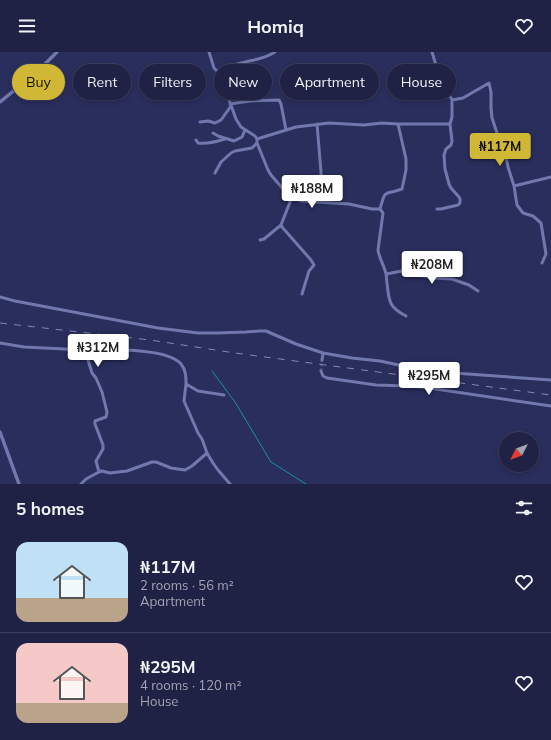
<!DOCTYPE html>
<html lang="en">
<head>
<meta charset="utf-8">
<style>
  body { margin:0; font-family:Mulish,sans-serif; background:#2d2f50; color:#f1f3f6; height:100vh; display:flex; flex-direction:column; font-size:15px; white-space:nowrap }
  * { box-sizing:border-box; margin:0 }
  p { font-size:13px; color:#a2a4b3 }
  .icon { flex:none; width:22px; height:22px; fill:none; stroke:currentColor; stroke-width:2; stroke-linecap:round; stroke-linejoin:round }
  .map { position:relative; height:432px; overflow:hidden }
  .details { display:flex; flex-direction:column; background:#202245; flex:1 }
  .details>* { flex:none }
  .guide { position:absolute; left:12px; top:12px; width:527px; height:36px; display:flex; gap:8px }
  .needle { width:26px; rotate:228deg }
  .buttons { position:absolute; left:499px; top:380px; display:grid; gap:8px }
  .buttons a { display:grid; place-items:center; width:40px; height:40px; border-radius:50%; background:#202245; box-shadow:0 2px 6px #0003,0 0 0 1px #3d3f5e; font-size:20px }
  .price { position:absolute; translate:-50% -34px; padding:0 9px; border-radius:4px; background:#fff; color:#222; font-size:13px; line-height:26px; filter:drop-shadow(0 1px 2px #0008) }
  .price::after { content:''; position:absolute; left:50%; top:24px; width:12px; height:9px; margin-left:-6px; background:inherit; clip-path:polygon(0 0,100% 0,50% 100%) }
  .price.active { background:#d1b736; color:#111 }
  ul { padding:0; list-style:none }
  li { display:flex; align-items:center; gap:12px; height:100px; padding:0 16px }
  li+li { border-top:1px solid #3d3f5e }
  li span { display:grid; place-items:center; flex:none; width:112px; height:80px; border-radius:12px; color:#555 }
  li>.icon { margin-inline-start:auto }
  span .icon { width:48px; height:48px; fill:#fffc; stroke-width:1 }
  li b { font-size:17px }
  h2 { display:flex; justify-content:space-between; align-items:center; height:48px; padding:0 16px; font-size:17px }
  .chip { padding:0 14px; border-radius:18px; background:#202245; box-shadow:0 2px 6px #0003,0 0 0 1px #3d3f5e; font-size:14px; line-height:36px }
  .chip.active { background:#d1b736; color:#111 }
  header { display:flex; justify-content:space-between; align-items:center; height:52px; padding:0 16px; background:#202245; font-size:18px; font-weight:700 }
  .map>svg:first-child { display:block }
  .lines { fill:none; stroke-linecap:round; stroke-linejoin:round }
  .stream { stroke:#1c8fa9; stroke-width:1 }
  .minor-tunnel { stroke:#434773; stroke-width:3; stroke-dasharray:3 1.5; stroke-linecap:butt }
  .minor { stroke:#7078ad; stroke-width:3 }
  .tertiary { stroke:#7078ad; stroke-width:3.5 }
  .rail { stroke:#8589af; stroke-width:1; stroke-dasharray:7 7; stroke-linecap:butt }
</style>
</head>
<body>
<header><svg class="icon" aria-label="menu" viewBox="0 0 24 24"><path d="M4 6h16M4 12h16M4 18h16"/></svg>Homiq<svg class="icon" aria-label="heart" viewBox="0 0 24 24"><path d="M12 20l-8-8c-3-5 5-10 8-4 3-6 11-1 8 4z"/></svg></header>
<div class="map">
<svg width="551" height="432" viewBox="0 0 551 432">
  <rect width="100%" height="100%" fill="#2a2e5c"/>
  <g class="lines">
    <path class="stream" d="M212 319 235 350 271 410 306 432"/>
    <path class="minor-tunnel" d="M321 319 322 308"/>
    <path class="minor" d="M209 0 214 16 217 19 223 31 236 67 241 75 255 84 257 87V91L268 118 271 123 284 138 292 145 301 149 349 152 372 157H380L383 161 378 198C379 206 384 213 386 222 387 225 386 228 387 231 389 250 389 255 406 264
      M432 0 439 23 452 48V65L450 72 452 89 451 93 446 97 444 103 445 117 449 132 451 136 459 145 460 147V151L458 153 441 157H437
      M217 19C223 18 229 15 235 13 249 8 263 8 275 0
      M239 34 247 28 241 11
      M452 48 463 46 489 31 491 40V56L492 66 501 93 505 100 508 115 514 134 517 153 523 161 533 164 541 171 546 202 542 211
      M230 52 250 49 279 48 281 52 286 78
      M200 70 208 69 215 71 221 68 231 54
      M317 72 321 120V150
      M213 81 218 84 234 89 242 85 245 78
      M257 87 296 75 329 71 364 73 382 71 398 72H450
      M196 88 198 91C208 92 216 90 225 87
      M215 121 221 110 231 101 235 99 252 96 257 91
      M514 134 551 125
      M292 145 281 173 282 175 311 208 314 213 309 219 302 242
      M380 157C386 135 384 144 402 137L406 118V107L398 72
      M260 188 264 187 281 173
      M386 222 402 219 433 226 452 227 469 233 478 239
      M0 245 15 249 158 276 198 281H217L246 280 259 279H266L296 292 323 301 322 308
      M0 291 24 295 85 298 92 321 96 326 102 340 107 360 106 365 95 369V372L103 393V397L96 409 99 420
      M85 298C106 298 167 295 181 312 186 318 186 325 186 332
      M323 301 352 306 380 309 422 318 440 320 551 328
      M321 319 323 324 327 326 376 333 407 334 422 335 551 354
      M224 343 198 339 186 332 184 349 198 381 202 387 207 401 213 411 218 418 230 432
      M81 432 86 427 99 420 102 419 110 421 127 419 152 410H156L171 416 185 418 192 414 207 401"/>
    <path class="tertiary" d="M0 50 38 19 57 0
      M0 380 19 432"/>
    <path class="rail" d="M0 271 150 288 235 301 551 343"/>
  </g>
</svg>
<div class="buttons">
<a><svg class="needle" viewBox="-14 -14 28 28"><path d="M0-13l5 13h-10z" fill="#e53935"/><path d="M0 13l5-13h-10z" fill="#a2a4b3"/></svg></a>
</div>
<b class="price active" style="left:500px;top:115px">₦117M</b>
<b class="price" style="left:312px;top:157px">₦188M</b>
<b class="price" style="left:432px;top:233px">₦208M</b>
<b class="price" style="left:98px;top:316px">₦312M</b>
<b class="price" style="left:429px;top:344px">₦295M</b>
<div class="guide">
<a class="chip active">Buy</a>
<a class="chip">Rent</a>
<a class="chip">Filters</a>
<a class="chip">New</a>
<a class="chip">Apartment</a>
<a class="chip">House</a>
</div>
</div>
<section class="details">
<h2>5 homes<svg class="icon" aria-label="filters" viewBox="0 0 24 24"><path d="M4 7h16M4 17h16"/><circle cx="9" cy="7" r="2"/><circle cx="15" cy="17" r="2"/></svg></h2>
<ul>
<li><span style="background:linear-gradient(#bfe0f5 70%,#b9a48a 0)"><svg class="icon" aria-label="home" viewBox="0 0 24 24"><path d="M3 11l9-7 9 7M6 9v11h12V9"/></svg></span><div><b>₦117M</b><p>2 rooms · 56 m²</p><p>Apartment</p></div><svg class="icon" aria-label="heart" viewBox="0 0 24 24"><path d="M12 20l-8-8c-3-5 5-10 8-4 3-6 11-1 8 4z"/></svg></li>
<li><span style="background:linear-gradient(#f6c9c9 75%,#b9a48a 0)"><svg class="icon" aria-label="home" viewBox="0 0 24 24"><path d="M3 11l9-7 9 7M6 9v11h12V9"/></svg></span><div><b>₦295M</b><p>4 rooms · 120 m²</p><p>House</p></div><svg class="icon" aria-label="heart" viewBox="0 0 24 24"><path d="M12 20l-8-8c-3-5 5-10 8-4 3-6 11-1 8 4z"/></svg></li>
</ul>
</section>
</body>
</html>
